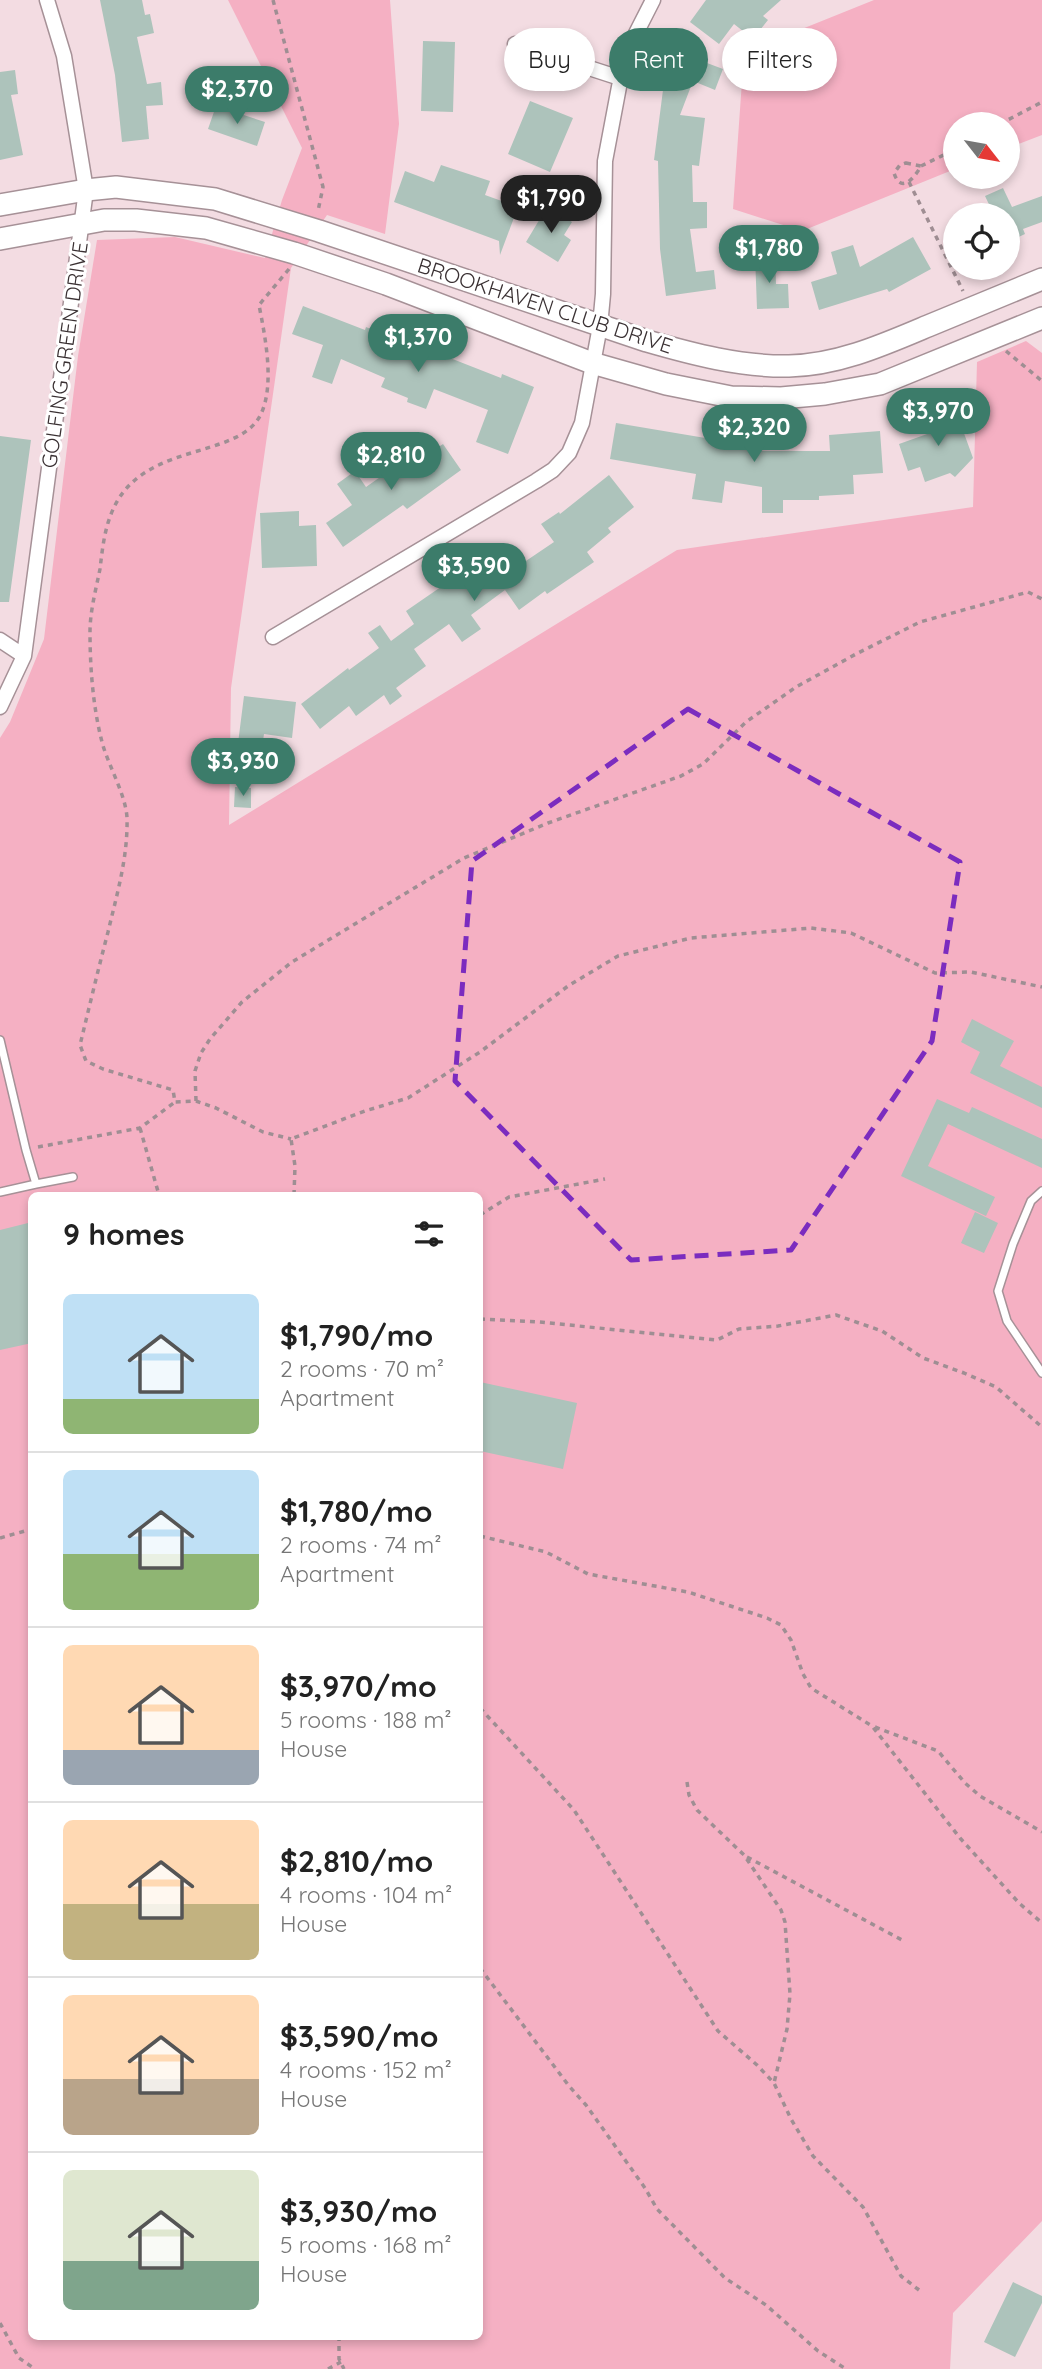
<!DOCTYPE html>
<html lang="en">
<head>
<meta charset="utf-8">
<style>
  body { margin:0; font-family:Quicksand,sans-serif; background:#f6f6f6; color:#222; height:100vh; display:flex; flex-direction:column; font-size:26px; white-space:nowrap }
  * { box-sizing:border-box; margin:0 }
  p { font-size:23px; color:#767676 }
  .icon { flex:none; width:38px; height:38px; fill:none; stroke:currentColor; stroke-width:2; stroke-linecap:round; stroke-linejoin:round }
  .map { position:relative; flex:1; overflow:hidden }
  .side { position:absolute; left:28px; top:1192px; width:455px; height:1148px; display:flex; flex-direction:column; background:#fff; border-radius:10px; box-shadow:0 4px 10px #0003 }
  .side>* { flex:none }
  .banner { position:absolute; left:504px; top:28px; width:432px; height:63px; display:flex; gap:14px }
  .needle { width:46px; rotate:121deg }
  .buttons { position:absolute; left:943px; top:112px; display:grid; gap:14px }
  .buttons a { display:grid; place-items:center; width:77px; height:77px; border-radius:50%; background:#fff; box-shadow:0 4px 10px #0003; font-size:35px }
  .price { position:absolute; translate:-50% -60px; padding:0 16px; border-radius:24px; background:#3c7c6a; color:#fff; font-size:23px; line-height:46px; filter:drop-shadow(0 2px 4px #0008) }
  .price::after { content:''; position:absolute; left:50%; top:42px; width:21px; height:16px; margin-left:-10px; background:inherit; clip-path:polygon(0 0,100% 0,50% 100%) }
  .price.on { background:#222; color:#fff }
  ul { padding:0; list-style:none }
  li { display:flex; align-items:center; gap:21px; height:175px; padding:0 35px }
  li+li { border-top:2px solid #e0e0e0 }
  li span { display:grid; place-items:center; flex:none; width:196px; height:140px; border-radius:10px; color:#555 }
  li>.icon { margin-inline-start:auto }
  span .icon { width:84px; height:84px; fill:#fffc; stroke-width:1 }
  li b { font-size:30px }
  h2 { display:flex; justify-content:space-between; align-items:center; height:84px; padding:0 35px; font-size:30px }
  .chip { padding:0 24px; border-radius:32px; background:#fff; box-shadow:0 4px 10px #0003; font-size:24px; line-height:63px }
  .chip.on { background:#3c7c6a; color:#fff }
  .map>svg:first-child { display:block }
  .green { fill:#f5b0c3; fill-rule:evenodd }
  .building { fill:#adc3bb }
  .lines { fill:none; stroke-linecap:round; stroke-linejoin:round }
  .lane-casing { stroke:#a69197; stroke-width:10 }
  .street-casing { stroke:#a69197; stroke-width:17 }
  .secondary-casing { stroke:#a69197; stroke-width:24 }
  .path { stroke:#9f8e93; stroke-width:3.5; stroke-dasharray:5 5; stroke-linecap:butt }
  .lane { stroke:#fff; stroke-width:7 }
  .street { stroke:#fff; stroke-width:14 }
  .secondary { stroke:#fff; stroke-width:21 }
  .marked { fill:none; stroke:#7b2cbf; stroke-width:5; stroke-dasharray:14 9; stroke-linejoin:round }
  .labels { text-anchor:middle; stroke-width:6; stroke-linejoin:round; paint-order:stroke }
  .street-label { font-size:21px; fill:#3a3133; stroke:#fff }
</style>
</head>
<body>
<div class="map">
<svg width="1042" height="2369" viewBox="0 0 1042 2369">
  <rect width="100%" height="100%" fill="#f3dce2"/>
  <path class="green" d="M228 0H390L399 124 385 234 327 215 291 268 231 688 229 825 677 550 973 507 977 362 1026 341 1042 353V2221L953 2313 950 2369H0V738L10 722 44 639 78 356 97 240 175 237 265 258 282 200 302 148ZM32 1195H480V2336H32Z
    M874 0H1042V135L1008 148V124H956L955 169 802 231 733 209 742 81 787 35Z"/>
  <path class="building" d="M100 0H142L145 15 150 14 154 33 137 37 147 84 161 82 163 105 146 106 149 139 122 142 115 75Z
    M706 0H781L763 16 768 20 753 39 734 24 719 44 690 22Z
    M423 41 455 42 453 112 421 111Z
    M675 51 723 69 715 90 693 81 680 115 705 118 699 166 692 165 693 202H707V228L690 229 696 272 714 270 716 289 666 296 660 249 658 161 654 160 663 90 661 89Z
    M15 70 18 94 11 95 23 155 0 160V72Z
    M530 101 573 118 550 172 508 154Z
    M216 106 265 122 257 146 208 129Z
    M441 165 490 181 485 195 518 207 500 255 499 241 394 202 405 171 434 182Z
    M1003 188 1012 207 1042 196V222L1023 229 1025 234 1008 242V215H994L985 196Z
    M547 207 572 222 564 235 571 240 558 262 526 242Z
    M913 237 931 269 889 292 887 289 819 310 811 282 837 274 831 252 853 245 860 267Z
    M775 254 776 284H788L789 308 757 309 755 255Z
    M303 306 365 330 366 327 426 353 427 349 501 378 502 374 534 387 508 454 476 442 488 410 434 389 426 409 407 402 408 398 381 387 385 378 341 359 332 384 312 377 323 345 292 334Z
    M946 407 953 428 961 425 973 458 955 477 950 473 925 482 920 467 908 471 899 444 930 433 924 414Z
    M616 423 753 446V451H830L829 435 880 431 883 473 853 475 854 494 819 496V500H783V513H762V487L725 481 722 503 692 499 696 474 610 459Z
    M0 436 31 440 9 602H0Z
    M443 444 461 470 407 509 403 505 343 547 326 523 352 505 337 484 355 471 366 487 420 449 425 456Z
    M609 475 634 507 608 528 611 532 587 552 594 562 547 594 545 591 519 610 505 590 471 615 481 629 462 642 449 624 414 649 426 666 396 688 402 696 390 705 384 695 356 716 349 706 320 729 301 704 348 668 349 670 379 648 368 633 380 625 391 641 414 624 406 611 448 582 450 585 503 547 517 567 554 542 541 524 559 512 560 514Z
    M299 511V526L316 525 317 566 262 568 260 513Z
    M244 696 296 702 292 738 264 734 260 762 236 759Z
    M235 787 251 788V808L234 807Z
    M972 1019 1014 1041 1000 1066 1042 1087V1108L970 1073 980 1052 961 1042Z
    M937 1099 969 1113 972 1107 1042 1139V1168L948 1124 928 1166 995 1197 986 1216 901 1176Z
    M975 1212 998 1223 984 1253 961 1243Z
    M32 1222V1343L0 1350V1230Z
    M480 1382 577 1403 563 1469 480 1451Z
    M1013 2282 1042 2296V2303L1015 2357 984 2342Z"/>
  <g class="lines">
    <defs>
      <path id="lane" d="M0 1040 26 1150 36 1184 73 1177
        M1042 1191 1031 1201 1013 1244 998 1291 1007 1321 1042 1373
        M0 1192 36 1184"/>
      <path id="street" d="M515 44 620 78
        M273 637 536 481 553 470 569 453 582 423 600 326 603 294 605 161 625 55 653 0
        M0 640 24 656
        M0 707 24 656 86 190 64 56 47 0"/>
      <path id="secondary" d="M0 205 86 190 116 187 215 199 319 231 647 341C692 354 741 367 789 366 838 365 883 345 928 326 966 310 1004 295 1042 279
        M0 239 104 220H136L206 228 294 253 386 284 592 363 666 384 731 397 781 398 825 394 880 384 1042 318"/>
    </defs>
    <use href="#lane" class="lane-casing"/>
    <use href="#street" class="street-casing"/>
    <use href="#secondary" class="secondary-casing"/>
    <path class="path" d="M273 0 323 187 318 211
      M1000 124 1042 102
      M906 163 921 166C915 177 901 195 894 173L900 165Z
      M921 166 956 149
      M909 182 963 291
      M289 269 259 305C265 336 275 384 261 414 238 462 137 439 110 517 104 533 102 552 100 569 96 589 90 611 90 632 90 668 93 707 102 742 108 765 126 795 127 818 128 857 117 894 108 932 98 970 89 1008 80 1045L86 1061 103 1069 173 1090 175 1102 196 1101 216 1108 263 1132 291 1139
      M1006 351 1042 381
      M196 1101 195 1071 201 1053 210 1039 242 1002 292 962 464 858 548 823 681 776 703 764 746 722 796 687 856 654 920 622 1028 592 1042 599
      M140 1128 159 1195
      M38 1147 140 1128 175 1102
      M294 1195 295 1166 291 1139 365 1111 408 1098 480 1052 568 986 618 956 691 938 811 928 851 933 935 973 971 972 1042 987
      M480 1215 509 1197 605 1179
      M480 1319 539 1322 717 1340 739 1329 778 1326 836 1315 882 1331 923 1358 964 1373 996 1387 1042 1427
      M480 1536 546 1552 588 1574 688 1592 767 1618 781 1625 791 1640 803 1674 811 1688 872 1726 960 1838 1019 1903 1042 1923
      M0 1538 32 1529
      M480 1708 574 1810 718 2031 757 2065 774 2083 791 2119 813 2156 863 2207 901 2276 919 2290
      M875 1727 938 1751 965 1783 980 1796 1042 1832
      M687 1782 689 1795 697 1810 744 1855 781 1910 785 1922 790 1994 787 2029 774 2083
      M747 1857 902 1940
      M480 1968 569 2086 586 2105 645 2188 657 2209 725 2278 766 2305 818 2351 846 2369
      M0 2323 19 2358 35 2369
      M339 2336V2359L344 2369
      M328 2369 341 2362"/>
    <use href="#lane" class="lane"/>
    <use href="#street" class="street"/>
    <use href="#secondary" class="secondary"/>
  </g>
  <path class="marked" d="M688 709 960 862 932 1041 791 1250 631 1260 455 1081 472 861Z"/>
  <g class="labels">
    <g class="street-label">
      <text transform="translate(545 306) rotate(18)" y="7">BROOKHAVEN CLUB DRIVE</text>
      <text transform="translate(65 355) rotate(-82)" y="7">GOLFING GREEN DRIVE</text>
    </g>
  </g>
</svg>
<div class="buttons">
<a><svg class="needle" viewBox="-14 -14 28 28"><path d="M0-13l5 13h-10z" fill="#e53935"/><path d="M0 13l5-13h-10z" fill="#767676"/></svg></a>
<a><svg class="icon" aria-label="locate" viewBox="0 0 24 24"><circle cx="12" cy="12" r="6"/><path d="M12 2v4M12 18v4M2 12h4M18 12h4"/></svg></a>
</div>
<b class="price" style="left:237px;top:126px">$2,370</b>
<b class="price on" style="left:551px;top:235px">$1,790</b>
<b class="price" style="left:769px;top:285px">$1,780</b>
<b class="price" style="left:418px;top:374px">$1,370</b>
<b class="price" style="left:938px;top:448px">$3,970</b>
<b class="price" style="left:754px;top:464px">$2,320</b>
<b class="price" style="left:391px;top:492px">$2,810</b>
<b class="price" style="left:474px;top:603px">$3,590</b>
<b class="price" style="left:243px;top:798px">$3,930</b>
<div class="banner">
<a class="chip">Buy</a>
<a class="chip on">Rent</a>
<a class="chip">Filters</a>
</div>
<section class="side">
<h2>9 homes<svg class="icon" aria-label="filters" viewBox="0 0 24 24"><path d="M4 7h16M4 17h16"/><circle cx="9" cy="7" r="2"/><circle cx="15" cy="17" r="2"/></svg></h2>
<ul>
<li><span style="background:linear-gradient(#bfe0f5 75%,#8fb573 0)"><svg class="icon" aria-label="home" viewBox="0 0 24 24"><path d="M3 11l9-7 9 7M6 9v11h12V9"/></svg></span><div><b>$1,790/mo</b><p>2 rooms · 70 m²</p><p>Apartment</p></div></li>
<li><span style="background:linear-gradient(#bfe0f5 60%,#8fb573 0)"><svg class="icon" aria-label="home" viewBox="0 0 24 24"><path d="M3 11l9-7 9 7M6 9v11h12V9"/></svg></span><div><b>$1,780/mo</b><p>2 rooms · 74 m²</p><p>Apartment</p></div></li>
<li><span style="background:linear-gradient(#ffd9b3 75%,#9aa5b1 0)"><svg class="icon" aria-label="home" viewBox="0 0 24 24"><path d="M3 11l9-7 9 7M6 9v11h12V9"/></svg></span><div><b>$3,970/mo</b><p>5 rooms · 188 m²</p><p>House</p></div></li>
<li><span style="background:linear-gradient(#ffd9b3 60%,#c2b280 0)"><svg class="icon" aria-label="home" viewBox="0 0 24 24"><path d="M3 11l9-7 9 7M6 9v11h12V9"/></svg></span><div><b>$2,810/mo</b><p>4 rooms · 104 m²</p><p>House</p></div></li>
<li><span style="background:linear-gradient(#ffd9b3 60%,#b9a48a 0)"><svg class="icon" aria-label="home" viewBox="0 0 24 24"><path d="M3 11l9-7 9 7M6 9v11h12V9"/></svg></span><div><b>$3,590/mo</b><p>4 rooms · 152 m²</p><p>House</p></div></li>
<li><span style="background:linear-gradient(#dfe7d0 65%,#7fa58c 0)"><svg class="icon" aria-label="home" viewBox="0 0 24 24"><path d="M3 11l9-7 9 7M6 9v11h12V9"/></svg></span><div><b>$3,930/mo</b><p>5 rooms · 168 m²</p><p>House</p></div></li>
</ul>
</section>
</div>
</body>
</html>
